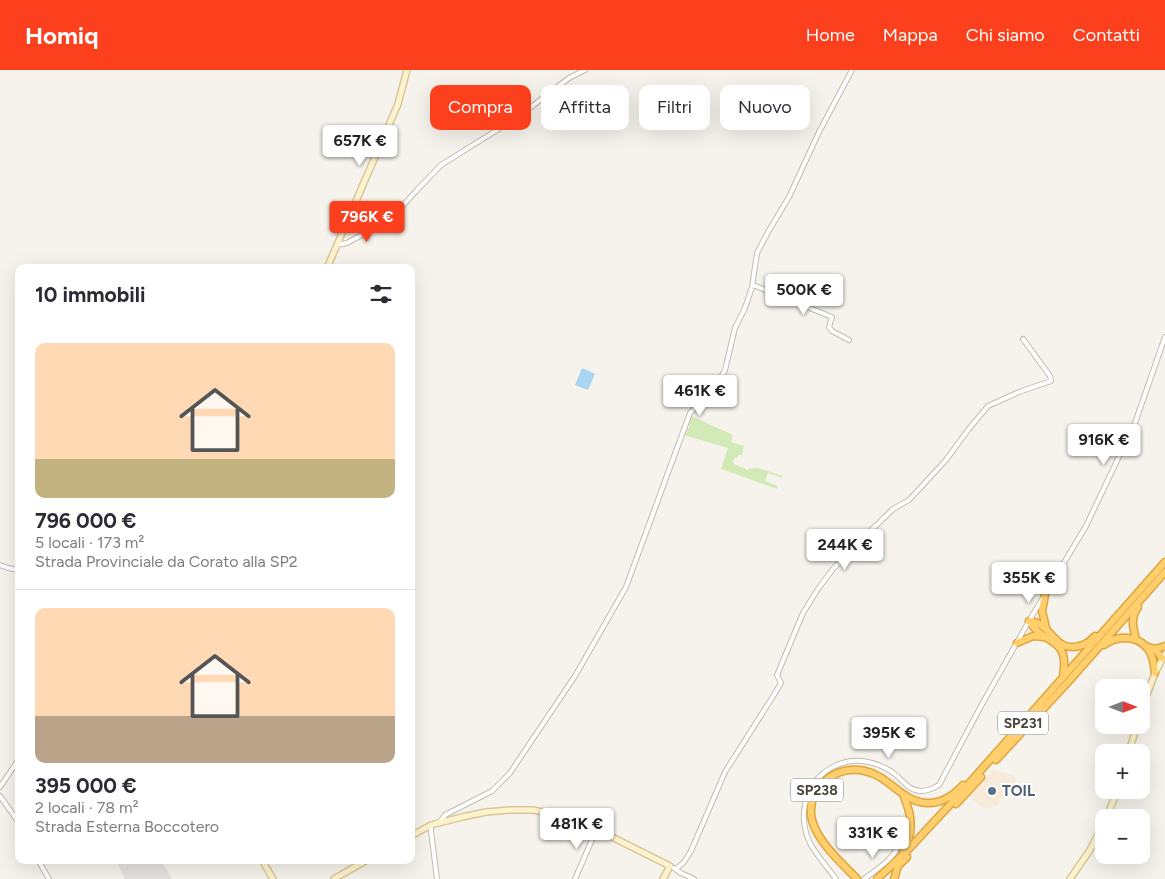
<!DOCTYPE html>
<html lang="it">
<head>
<meta charset="utf-8">
<style>
  body { margin:0; font-family:Figtree,sans-serif; background:#f2f2f3; color:#2b2b33; height:100vh; display:flex; flex-direction:column; font-size:19px; white-space:nowrap }
  * { box-sizing:border-box; margin:0 }
  p { font-size:16px; color:#7c7c81 }
  .icon { flex:none; width:28px; height:28px; fill:none; stroke:currentColor; stroke-width:2; stroke-linecap:round; stroke-linejoin:round }
  .map { position:relative; flex:1; overflow:hidden }
  .sheet { position:absolute; left:15px; top:194px; width:400px; height:600px; display:flex; flex-direction:column; background:#fff; border-radius:10px; box-shadow:0 5px 20px #0002 }
  .sheet>* { flex:none }
  .top-card { position:absolute; left:430px; top:15px; width:475px; height:45px; display:flex; gap:10px }
  .needle { width:32px; rotate:90deg }
  .fabs { position:absolute; left:1095px; top:609px; display:grid; gap:10px }
  .fabs a { display:grid; place-items:center; width:55px; height:55px; border-radius:10px; background:#fff; box-shadow:0 5px 20px #0002; font-size:25px }
  .price { position:absolute; translate:-50% -42px; padding:0 11px; border-radius:5px; background:#fff; color:#222; font-size:16px; line-height:32px; filter:drop-shadow(0 1px 2px #0008) }
  .price::after { content:''; position:absolute; left:50%; top:30px; width:15px; height:11px; margin-left:-8px; background:inherit; clip-path:polygon(0 0,100% 0,50% 100%) }
  .price.on { background:#fc3f1d; color:#fff }
  ul { padding:0; list-style:none }
  li { display:grid; align-content:center; gap:10px; height:265px; padding:0 20px }
  li+li { border-top:1px solid #e1e1e2 }
  li span { display:grid; place-items:center; height:155px; border-radius:10px; color:#555 }
  li>.icon { margin-inline-start:auto }
  span .icon { width:90px; height:90px; fill:#fffc; stroke-width:1 }
  li b { font-size:21px }
  h2 { display:flex; justify-content:space-between; align-items:center; height:60px; padding:0 20px; font-size:21px }
  .tag { padding:0 18px; border-radius:10px; background:#fff; box-shadow:0 5px 20px #0002; font-size:18px; line-height:45px }
  .tag.on { background:#fc3f1d; color:#fff }
  header { display:flex; align-items:center; gap:30px; box-sizing:border-box; height:70px; padding:0 25px; background:#fc3f1d; color:#fff }
  header strong { font-size:24px }
  nav { display:flex; gap:28px; margin-inline-start:auto; font-size:18px }
  .map>svg:first-child { display:block }
  .commercial { fill:#f7ead8 }
  .green { fill:#d2eab5 }
  .parking { fill:#e5e3e0 }
  .water { fill:#a9d4f2 }
  .lines { fill:none; stroke-linecap:round; stroke-linejoin:round }
  .street-casing { stroke:#c2bbae; stroke-width:6 }
  .secondary-casing { stroke:#d6c79b; stroke-width:8 }
  .highway-casing { stroke:#e0a43c; stroke-width:9 }
  .street { stroke:#fff; stroke-width:4 }
  .secondary { stroke:#fff3cd; stroke-width:5 }
  .highway { stroke:#ffcf6e; stroke-width:6 }
  .service-dot { fill:#5c6f8a; stroke:#fff; stroke-width:2 }
  .labels { text-anchor:middle; stroke-width:4; stroke-linejoin:round; paint-order:stroke }
  .shield { fill:#fff; stroke:#817c74; stroke-width:1 }
  .shield-label { font-size:14px; font-weight:bold; fill:#4b4439 }
  .service-label { font-size:15px; font-weight:bold; fill:#4e5e75; stroke:#fff; text-anchor:start }
</style>
</head>
<body>
<header>
<strong>Homiq</strong>
<nav><a>Home</a><a>Mappa</a><a>Chi siamo</a><a>Contatti</a></nav>
</header>
<div class="map">
<svg width="1165" height="809" viewBox="0 0 1165 809">
  <rect width="100%" height="100%" fill="#f6f3ec"/>
  <path class="commercial" d="M993 700 1013 705 1016 709V713L996 736 988 738 982 737 970 727Z"/>
  <path class="green" d="M691 346 733 365 731 372 744 376 742 385H738L737 388 735 387 733 391 734 394 748 400 749 398 755 399V397L783 406 782 408 768 403 765 411 778 416 777 419 721 399 728 378 684 365 686 360 688 359 690 355 688 352Z"/>
  <path class="parking" d="M108 790H161L172 809H125L118 794Z"/>
  <path class="water" d="M582 298 595 304 588 320 575 315Z"/>
  <g class="lines">
    <defs>
      <path id="street" d="M337 175 347 173 369 161 387 149 398 141 417 120 441 95 518 47 569 8 585 0
        M753 215 832 247 829 257 832 261 849 270
        M0 495 8 498 19 500
        M0 717 19 689
        M0 726 19 753
        M439 753 445 745 492 721 510 703 575 606 626 517 690 343 714 320 725 300 735 258 745 238 752 217 757 183 768 162 789 127 819 62 852 0
        M431 755V761L437 809
        M38 790 49 809
        M674 798 681 803 694 809
        M676 799 684 792 691 781 725 702 772 628 781 613 777 605 803 543 818 519 833 499 861 470 893 439 909 430 946 390 968 360 988 336 1019 322 1051 311 1050 306 1023 269
        M575 809 597 758
        M836 809C828 798 818 787 811 775 794 743 808 701 846 692 863 688 882 694 896 705 904 712 910 721 921 721 927 721 934 718 939 715L981 636 1029 551 1086 456 1135 353 1165 267
        M864 809C876 800 894 789 899 774L893 769"/>
      <path id="secondary" d="M327 198 398 34 407 0
        M1141 641 1155 603 1165 584
        M1129 682 1137 655
        M1106 748 1118 720
        M411 766 431 755 462 747 486 742 510 740H532L550 743 576 749 670 796 663 809
        M262 790 273 809
        M334 809 367 790
        M1070 809 1090 780 1104 753"/>
      <path id="highway" d="M1045 525 1042 541 1046 558
        M1029 551C1052 552 1053 583 1079 576 1086 575 1090 571 1095 566
        M1029 551C1045 577 1070 565 1063 607
        M1136 569C1133 558 1130 548 1138 537
        M1017 573 1033 566 1044 567
        M1104 575C1120 563 1145 566 1152 587 1154 592 1154 598 1155 603
        M1145 576 1155 579 1165 576
        M1155 579 1162 588
        M996 690 1068 612 1165 502
        M956 734 981 707
        M903 781C914 764 912 745 904 727
        M857 809C832 783 787 746 826 710 837 701 851 698 865 701 889 706 901 731 926 733 940 734 953 726 963 715
        M877 809 905 783 958 726 1165 492
        M894 809 898 796 907 787"/>
    </defs>
    <use href="#street" class="street-casing"/>
    <use href="#secondary" class="secondary-casing"/>
    <use href="#highway" class="highway-casing"/>
    <use href="#street" class="street"/>
    <use href="#secondary" class="secondary"/>
    <use href="#highway" class="highway"/>
  </g>
  <circle class="service-dot" cx="992" cy="721" r="5"/>
  <g class="labels">
    <g class="shield">
      <rect x="998" y="641.5" width="50" height="23" rx="4"/>
      <rect x="791" y="708.5" width="52" height="23" rx="4"/>
    </g>
    <g class="shield-label">
      <text x="1023" y="658">SP231</text>
      <text x="817" y="725">SP238</text>
    </g>
    <g class="service-label">
      <text x="1002" y="726">TOIL</text>
    </g>
  </g>
</svg>
<div class="fabs">
<a><svg class="needle" viewBox="-14 -14 28 28"><path d="M0-13l5 13h-10z" fill="#e53935"/><path d="M0 13l5-13h-10z" fill="#7c7c81"/></svg></a>
<a>+</a>
<a>−</a>
</div>
<b class="price" style="left:360px;top:97px">657K €</b>
<b class="price on" style="left:367px;top:173px">796K €</b>
<b class="price" style="left:804px;top:246px">500K €</b>
<b class="price" style="left:700px;top:347px">461K €</b>
<b class="price" style="left:1104px;top:396px">916K €</b>
<b class="price" style="left:845px;top:501px">244K €</b>
<b class="price" style="left:1029px;top:534px">355K €</b>
<b class="price" style="left:889px;top:689px">395K €</b>
<b class="price" style="left:577px;top:780px">481K €</b>
<b class="price" style="left:873px;top:789px">331K €</b>
<div class="top-card">
<a class="tag on">Compra</a>
<a class="tag">Affitta</a>
<a class="tag">Filtri</a>
<a class="tag">Nuovo</a>
</div>
<section class="sheet">
<h2>10 immobili<svg class="icon" aria-label="filters" viewBox="0 0 24 24"><path d="M4 7h16M4 17h16"/><circle cx="9" cy="7" r="2"/><circle cx="15" cy="17" r="2"/></svg></h2>
<ul>
<li><span style="background:linear-gradient(#ffd9b3 75%,#c2b280 0)"><svg class="icon" aria-label="home" viewBox="0 0 24 24"><path d="M3 11l9-7 9 7M6 9v11h12V9"/></svg></span><div><b>796 000 €</b><p>5 locali · 173 m²</p><p>Strada Provinciale da Corato alla SP2</p></div></li>
<li><span style="background:linear-gradient(#ffd9b3 70%,#b9a48a 0)"><svg class="icon" aria-label="home" viewBox="0 0 24 24"><path d="M3 11l9-7 9 7M6 9v11h12V9"/></svg></span><div><b>395 000 €</b><p>2 locali · 78 m²</p><p>Strada Esterna Boccotero</p></div></li>
</ul>
</section>
</div>
</body>
</html>
